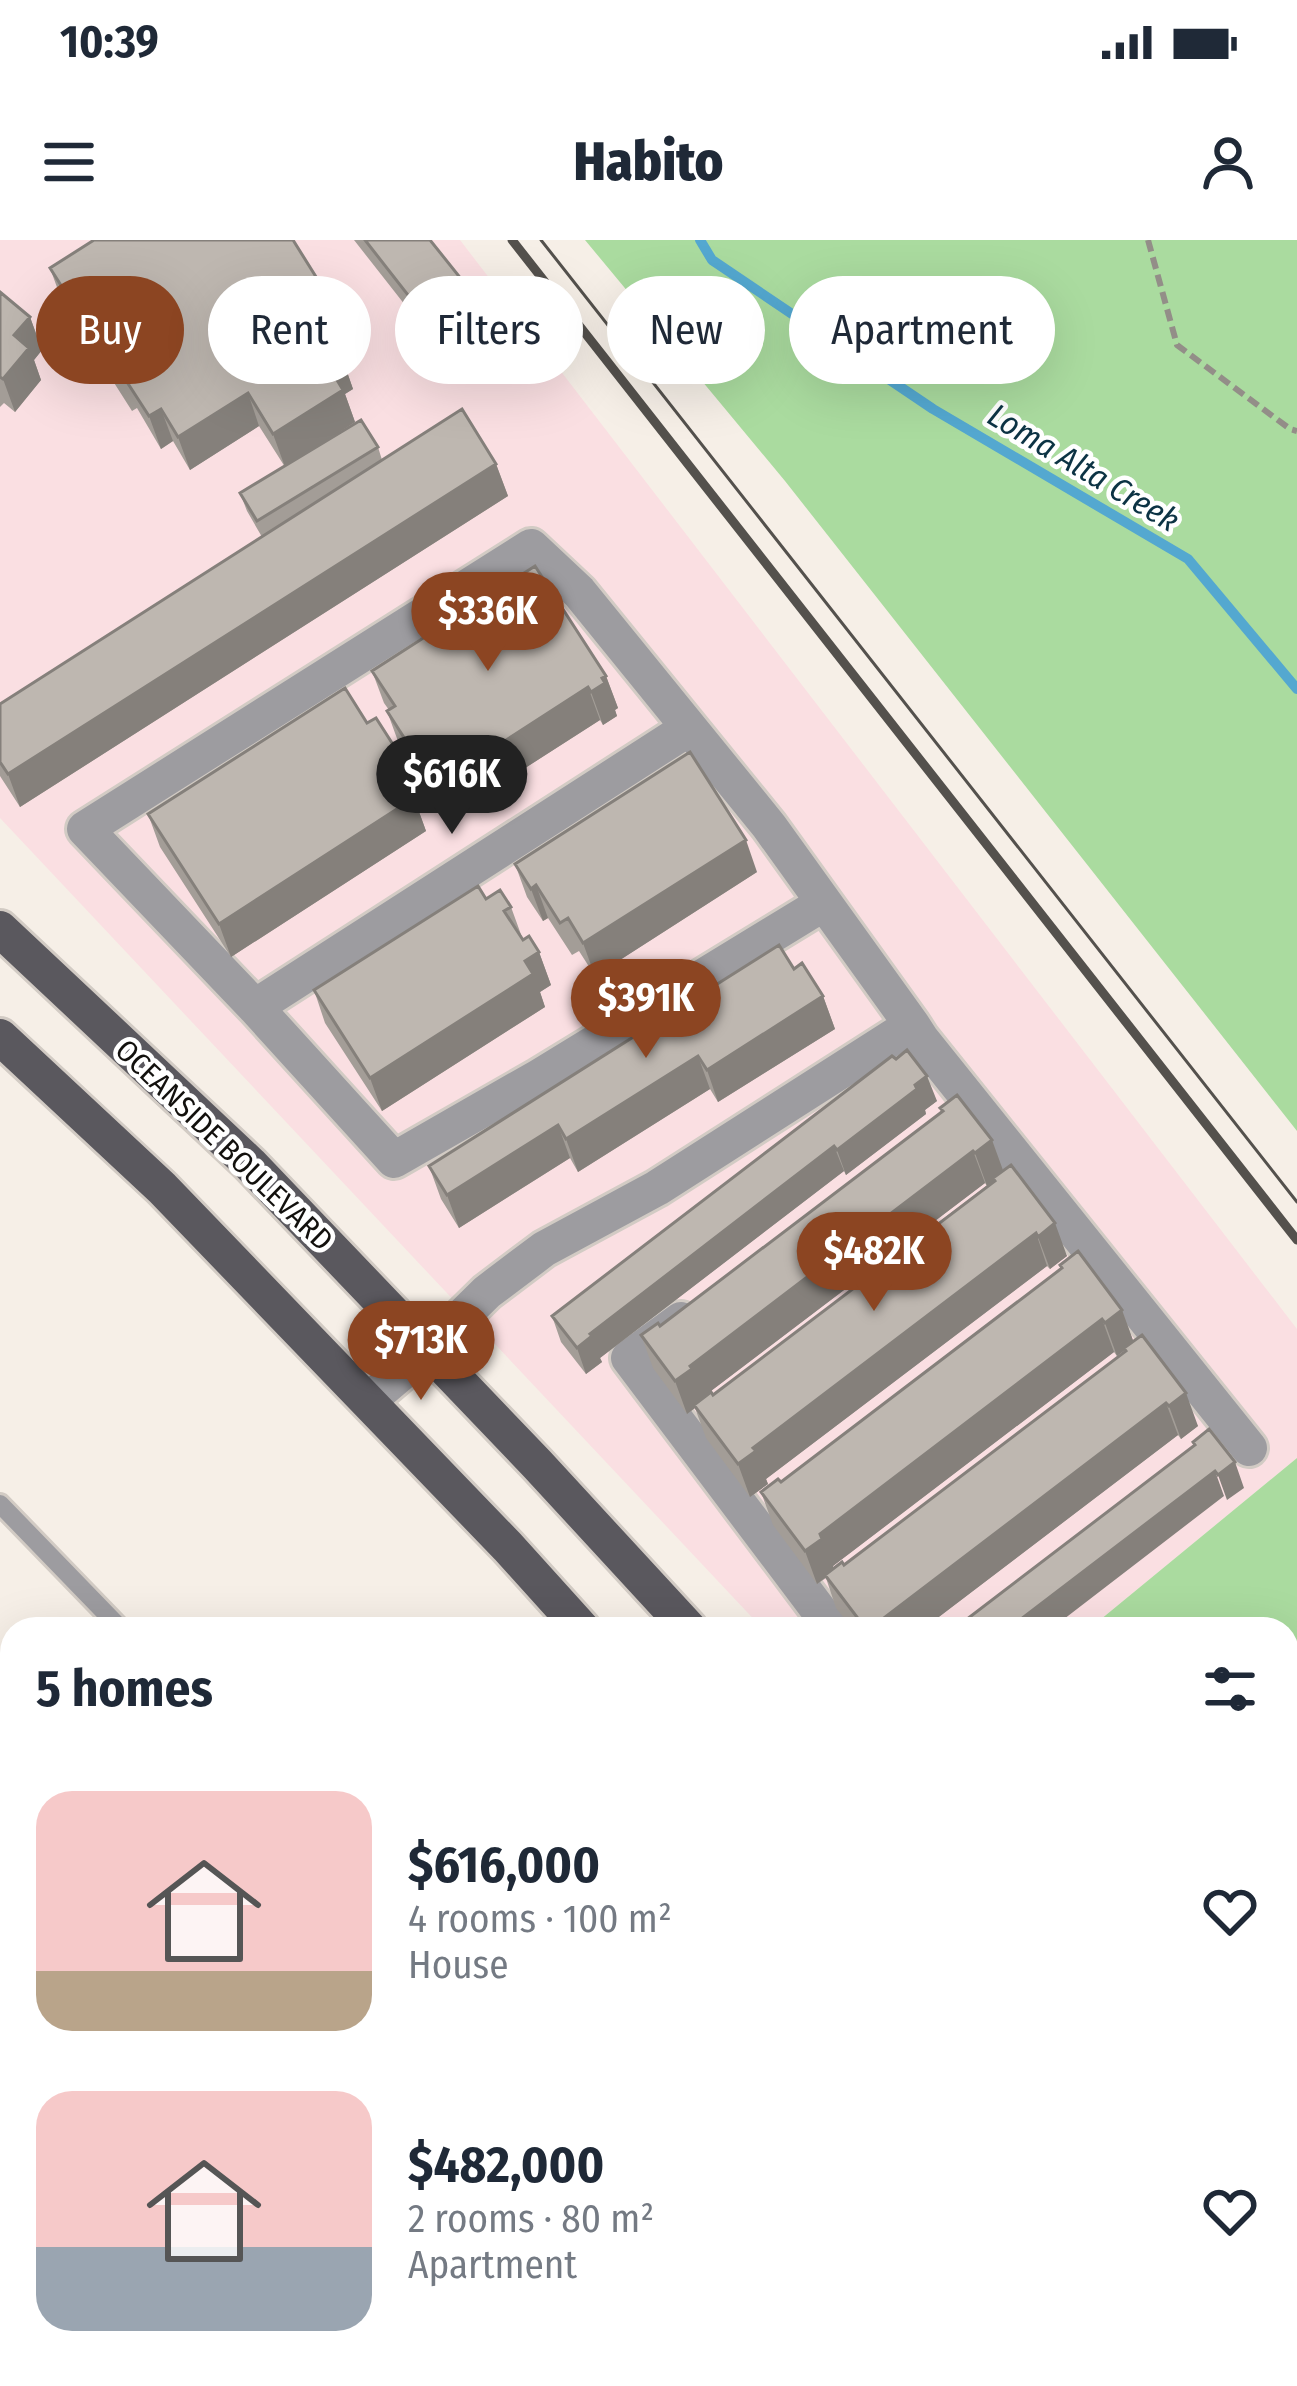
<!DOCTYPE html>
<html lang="en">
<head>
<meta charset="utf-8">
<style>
  body { margin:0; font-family:"Fira Sans Condensed",sans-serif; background:#f6f6f7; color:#1f2937; height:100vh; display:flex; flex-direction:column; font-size:45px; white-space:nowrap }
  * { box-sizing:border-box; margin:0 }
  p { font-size:39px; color:#747a83 }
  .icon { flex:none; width:66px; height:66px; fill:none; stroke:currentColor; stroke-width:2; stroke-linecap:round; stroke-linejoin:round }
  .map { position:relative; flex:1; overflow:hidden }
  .panel { position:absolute; left:0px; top:1377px; width:1299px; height:771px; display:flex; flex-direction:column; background:#fff; border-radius:36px 36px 0 0; box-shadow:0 12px 48px #0002 }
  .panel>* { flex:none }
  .banner { position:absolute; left:36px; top:36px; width:1227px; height:108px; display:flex; gap:24px }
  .price { position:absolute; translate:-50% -102px; padding:0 27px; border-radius:42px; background:#8c4522; color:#fff; font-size:39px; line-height:78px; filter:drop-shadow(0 3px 6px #0008) }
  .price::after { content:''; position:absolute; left:50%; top:72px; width:36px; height:27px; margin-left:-18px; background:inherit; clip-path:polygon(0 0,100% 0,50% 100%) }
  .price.selected { background:#222; color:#fff }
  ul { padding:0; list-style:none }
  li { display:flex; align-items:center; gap:36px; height:300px; padding:0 36px }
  li span { display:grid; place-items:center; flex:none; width:336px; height:240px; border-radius:36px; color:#555 }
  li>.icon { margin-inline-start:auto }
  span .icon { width:144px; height:144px; fill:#fffc; stroke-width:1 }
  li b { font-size:51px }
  h2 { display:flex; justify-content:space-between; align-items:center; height:144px; padding:0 36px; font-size:51px }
  .pill { padding:0 42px; border-radius:54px; background:#fff; box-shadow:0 12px 48px #0002; font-size:42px; line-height:108px }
  .pill.selected { background:#8c4522; color:#fff }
  .status { display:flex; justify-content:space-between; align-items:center; height:84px; padding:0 60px; background:#fff; direction:ltr }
  .status svg { height:33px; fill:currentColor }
  header { display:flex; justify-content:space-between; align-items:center; height:156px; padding:0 36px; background:#fff; font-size:54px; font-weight:800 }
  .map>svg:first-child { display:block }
  .commercial { fill:#fadfe2 }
  .green { fill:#aadb9f }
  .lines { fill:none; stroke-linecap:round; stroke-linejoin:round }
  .stream { stroke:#54a8d0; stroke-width:10 }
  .lane-casing { stroke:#d2cbc4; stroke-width:24 }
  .street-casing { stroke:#d2cbc4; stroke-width:42 }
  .primary-casing { stroke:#d2cbc4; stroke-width:42 }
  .path { stroke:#938e88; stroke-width:6; stroke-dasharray:12 6; stroke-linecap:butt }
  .lane { stroke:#9d9ca0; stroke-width:18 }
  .street { stroke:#9d9ca0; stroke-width:36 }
  .primary { stroke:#5a585e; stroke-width:36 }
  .tram { stroke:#54514d; stroke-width:3 }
  .rail { stroke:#54514d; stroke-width:9 }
  .wall { fill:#a39d97; fill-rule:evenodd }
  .shaded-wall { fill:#85807b }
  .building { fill:#beb7b0; stroke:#85807b; stroke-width:3 }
  .labels { text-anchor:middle; stroke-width:9; stroke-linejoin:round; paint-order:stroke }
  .street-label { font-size:30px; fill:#12100d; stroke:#fff }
  .water-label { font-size:33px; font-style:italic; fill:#0c3344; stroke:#fff }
</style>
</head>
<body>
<div class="status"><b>10:39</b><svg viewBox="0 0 49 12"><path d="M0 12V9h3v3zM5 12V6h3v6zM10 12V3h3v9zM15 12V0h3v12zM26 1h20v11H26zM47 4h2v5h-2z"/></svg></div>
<header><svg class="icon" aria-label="menu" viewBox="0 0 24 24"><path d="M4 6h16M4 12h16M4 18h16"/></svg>Habito<svg class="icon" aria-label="person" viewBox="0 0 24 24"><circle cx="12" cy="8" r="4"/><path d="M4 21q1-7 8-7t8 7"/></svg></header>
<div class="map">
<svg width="1297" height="2146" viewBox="0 0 1297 2146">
  <rect width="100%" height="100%" fill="#f6efe7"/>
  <path class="commercial" d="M0 0H460L1297 1089V1218L1089 1389H763L0 578Z
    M234 2136H942L951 2146H241Z"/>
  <path class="green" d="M585 0H1297V891L785 241Z
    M1297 1218V1977L1287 1966V1389H1089Z"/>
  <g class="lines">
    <path class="stream" d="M700 0 712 20 933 169 1188 319 1297 449"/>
    <defs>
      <path id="lane" d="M0 1264 121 1389
        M0 2089 12 2081
        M348 2146 361 2136"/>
      <path id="street" d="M824 663 539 837 394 920 255 767 85 589 531 307 579 352 769 586 912 785 921 799 1249 1208
        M255 767 689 488
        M681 1080 629 1118 833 1389
        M368 1161 428 1110 487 1052 544 1009 657 948 912 785"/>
      <path id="primary" d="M0 689 250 924 537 1224 689 1389
        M0 797 162 948 508 1307 582 1389
        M1287 2051 1297 2062
        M1256 2136 1265 2146"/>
    </defs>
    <use href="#lane" class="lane-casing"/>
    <use href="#street" class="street-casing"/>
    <use href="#primary" class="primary-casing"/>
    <path class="path" d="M1148 0 1177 105 1290 189 1297 191"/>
    <use href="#lane" class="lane"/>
    <use href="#street" class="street"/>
    <use href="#primary" class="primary"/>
    <path class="tram" d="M541 0 1297 962"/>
    <path class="rail" d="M512 0 1297 1000"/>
  </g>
  <path class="wall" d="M354 0H430L479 75 438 107Z
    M50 28 348 88 360 120 346 129 353 149 345 154 355 182 290 223 378 207 382 220 496 224 508 256 20 567 0 536V464L262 297 247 271 240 253 285 227 259 186 190 230 173 201 161 209 137 168 132 171 62 61Z
    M0 52 30 77 42 110 34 120 41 140 15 172 4 163 0 167Z
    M372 431 606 436 618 468 615 470 617 476 603 485 600 480 455 573 431 537 424 542 399 504 387 471 389 470 384 463Z
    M367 483 401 517 413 549 410 551 414 558 426 591 231 717 160 607 148 574Z
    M515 624 757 632 595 736 579 711 572 715 548 678 543 681 527 657Z
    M486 659 511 667 523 700 539 712 551 745 540 752 545 767 382 871 325 783 314 750Z
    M794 729 823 756 835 789 718 862 710 849 578 932 570 918 459 988 441 959 429 926Z
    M892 816 937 861 925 870 926 874 846 935 844 931 600 1118 602 1122 586 1134 561 1102 552 1076Z
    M940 868 992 900 1003 931 1067 1016 1050 1029 1047 1026 766 1239 768 1244 750 1257 706 1198 695 1168 687 1174 653 1128 641 1095 660 1086 941 872ZM994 940 713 1155 703 1157 985 943 987 946Z
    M1122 1070 1133 1101 1198 1186 1181 1199 1178 1195 923 1389H853L836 1368 826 1338 817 1344 773 1285 761 1252ZM1125 1110V1112L844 1325 833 1328V1326L1114 1112 1117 1116Z"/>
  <path class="shaded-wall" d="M470 50 479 75 438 107 429 82Z
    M30 77 42 110 34 120 41 140 15 172 3 139 14 95Z
    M348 88 360 120 346 129 353 149 345 154 355 182 285 227 273 194 328 125 331 99Z
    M248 153 259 186 190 230 178 197Z
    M161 169 173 201 161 209 149 176Z
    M496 224 508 256 20 567 8 534Z
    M606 436 618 468 615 470 617 476 603 485 591 452Z
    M588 447 600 480 455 573 443 541Z
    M419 505 431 537 424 542 412 510Z
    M414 558 426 591 231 717 219 684Z
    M746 600 757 632 595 736 583 703Z
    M536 645 548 678 543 681 531 649Z
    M539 712 551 745 540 752 545 767 382 871 370 838Z
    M823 756 835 789 718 862 707 830Z
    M698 816 710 849 578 932 566 899Z
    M927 836 937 861 925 870 926 874 846 935 837 910Z
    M558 885 570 918 459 988 447 955Z
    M992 900 1004 933 987 946 975 913Z
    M834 906 844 931 600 1118 602 1122 586 1134 577 1108 590 1094Z
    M973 911 985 943 703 1157 704 1161 687 1174 675 1141 690 1126Z
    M1055 983 1067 1016 1050 1029 1038 997Z
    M1036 993 1047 1026 766 1239 768 1244 750 1257 738 1224 753 1208Z
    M1122 1070 1134 1103 1117 1116 1105 1083Z
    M1102 1079 1114 1112 833 1326 834 1331 817 1344 805 1311 820 1294Z
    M1186 1153 1198 1186 1181 1199 1169 1166Z
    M1166 1163 1178 1195 923 1389H877L884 1378Z
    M1235 1222 1244 1248 1227 1260 1218 1235Z
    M1215 1231 1224 1256 1051 1389H1008Z
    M12 2002V2043L0 2051V2010Z"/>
  <path class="building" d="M94 0H293L348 88 331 99 341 116 328 125 343 150 273 194 248 153 178 197 161 169 149 176 127 142 139 135 135 129 120 138 50 28Z
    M365 0H430L470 50 429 82Z
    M0 52 30 77 14 95 29 108 3 139 0 137Z
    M462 169 496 224 8 534 0 522V464Z
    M361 180 378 207 257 281 240 253Z
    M535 326 606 436 602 438 605 443 591 452 588 447 443 541 419 505 412 510 387 471 395 466 372 431Z
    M345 448 367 483 376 478 401 517 391 523 414 558 219 684 148 574Z
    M690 512 746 600 583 703 568 678 560 683 536 645 531 649 515 624Z
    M478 646 486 659 500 650 511 667 504 671 523 700 529 696 539 712 525 721 533 734 370 838 314 750Z
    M779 705 794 729 802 723 823 756 707 830 698 816 566 899 558 885 447 955 429 926Z
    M907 810 927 836 915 845 917 849 837 910 834 906 590 1094 592 1096 577 1108 552 1076 892 816 896 819Z
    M957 855 992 900 975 913 973 911 690 1126 692 1129 675 1141 641 1095 658 1083 660 1086 943 871 940 868Z
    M1011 925 1055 983 1038 997 1036 993 753 1208 756 1211 738 1224 694 1165 711 1152 713 1155 995 941 993 938Z
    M1078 1011 1122 1070 1105 1083 1102 1079 820 1294 822 1299 805 1311 761 1252 778 1239 781 1242 1062 1028 1060 1025Z
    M1142 1095 1186 1153 1169 1166 1166 1163 884 1378 887 1381 877 1389H866L825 1335 842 1322 844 1325 1126 1111 1124 1108Z
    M1209 1189 1235 1222 1218 1235 1215 1231 1008 1389H954L1195 1205 1193 1202Z
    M0 1447 12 1465V2002L0 2010Z
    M556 2136H842L848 2146H541Z"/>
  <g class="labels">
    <g class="street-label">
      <text transform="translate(224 905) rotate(44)" y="10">OCEANSIDE BOULEVARD</text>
    </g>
    <g class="water-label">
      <text transform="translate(1084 227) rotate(31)" y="12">Loma Alta Creek</text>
    </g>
  </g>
</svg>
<b class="price" style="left:488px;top:434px">$336K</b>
<b class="price selected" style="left:452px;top:597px">$616K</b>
<b class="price" style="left:646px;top:821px">$391K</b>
<b class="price" style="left:874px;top:1074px">$482K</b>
<b class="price" style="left:421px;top:1163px">$713K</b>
<div class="banner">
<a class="pill selected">Buy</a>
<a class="pill">Rent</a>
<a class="pill">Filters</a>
<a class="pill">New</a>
<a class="pill">Apartment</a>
</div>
<section class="panel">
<h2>5 homes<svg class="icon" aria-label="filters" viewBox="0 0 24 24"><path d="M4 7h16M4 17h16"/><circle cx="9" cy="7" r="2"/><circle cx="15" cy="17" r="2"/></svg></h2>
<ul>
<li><span style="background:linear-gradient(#f6c9c9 75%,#b9a48a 0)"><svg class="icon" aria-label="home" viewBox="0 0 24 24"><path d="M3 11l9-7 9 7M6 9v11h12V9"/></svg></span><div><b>$616,000</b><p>4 rooms · 100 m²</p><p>House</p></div><svg class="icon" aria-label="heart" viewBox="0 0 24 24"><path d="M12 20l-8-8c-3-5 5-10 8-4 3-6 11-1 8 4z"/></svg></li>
<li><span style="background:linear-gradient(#f6c9c9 65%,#9aa5b1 0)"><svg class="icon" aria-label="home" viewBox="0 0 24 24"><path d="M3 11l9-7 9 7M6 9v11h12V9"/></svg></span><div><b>$482,000</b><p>2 rooms · 80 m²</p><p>Apartment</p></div><svg class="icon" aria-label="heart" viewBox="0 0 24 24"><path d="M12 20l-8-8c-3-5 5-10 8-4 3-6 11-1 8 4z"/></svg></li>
</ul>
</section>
</div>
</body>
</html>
